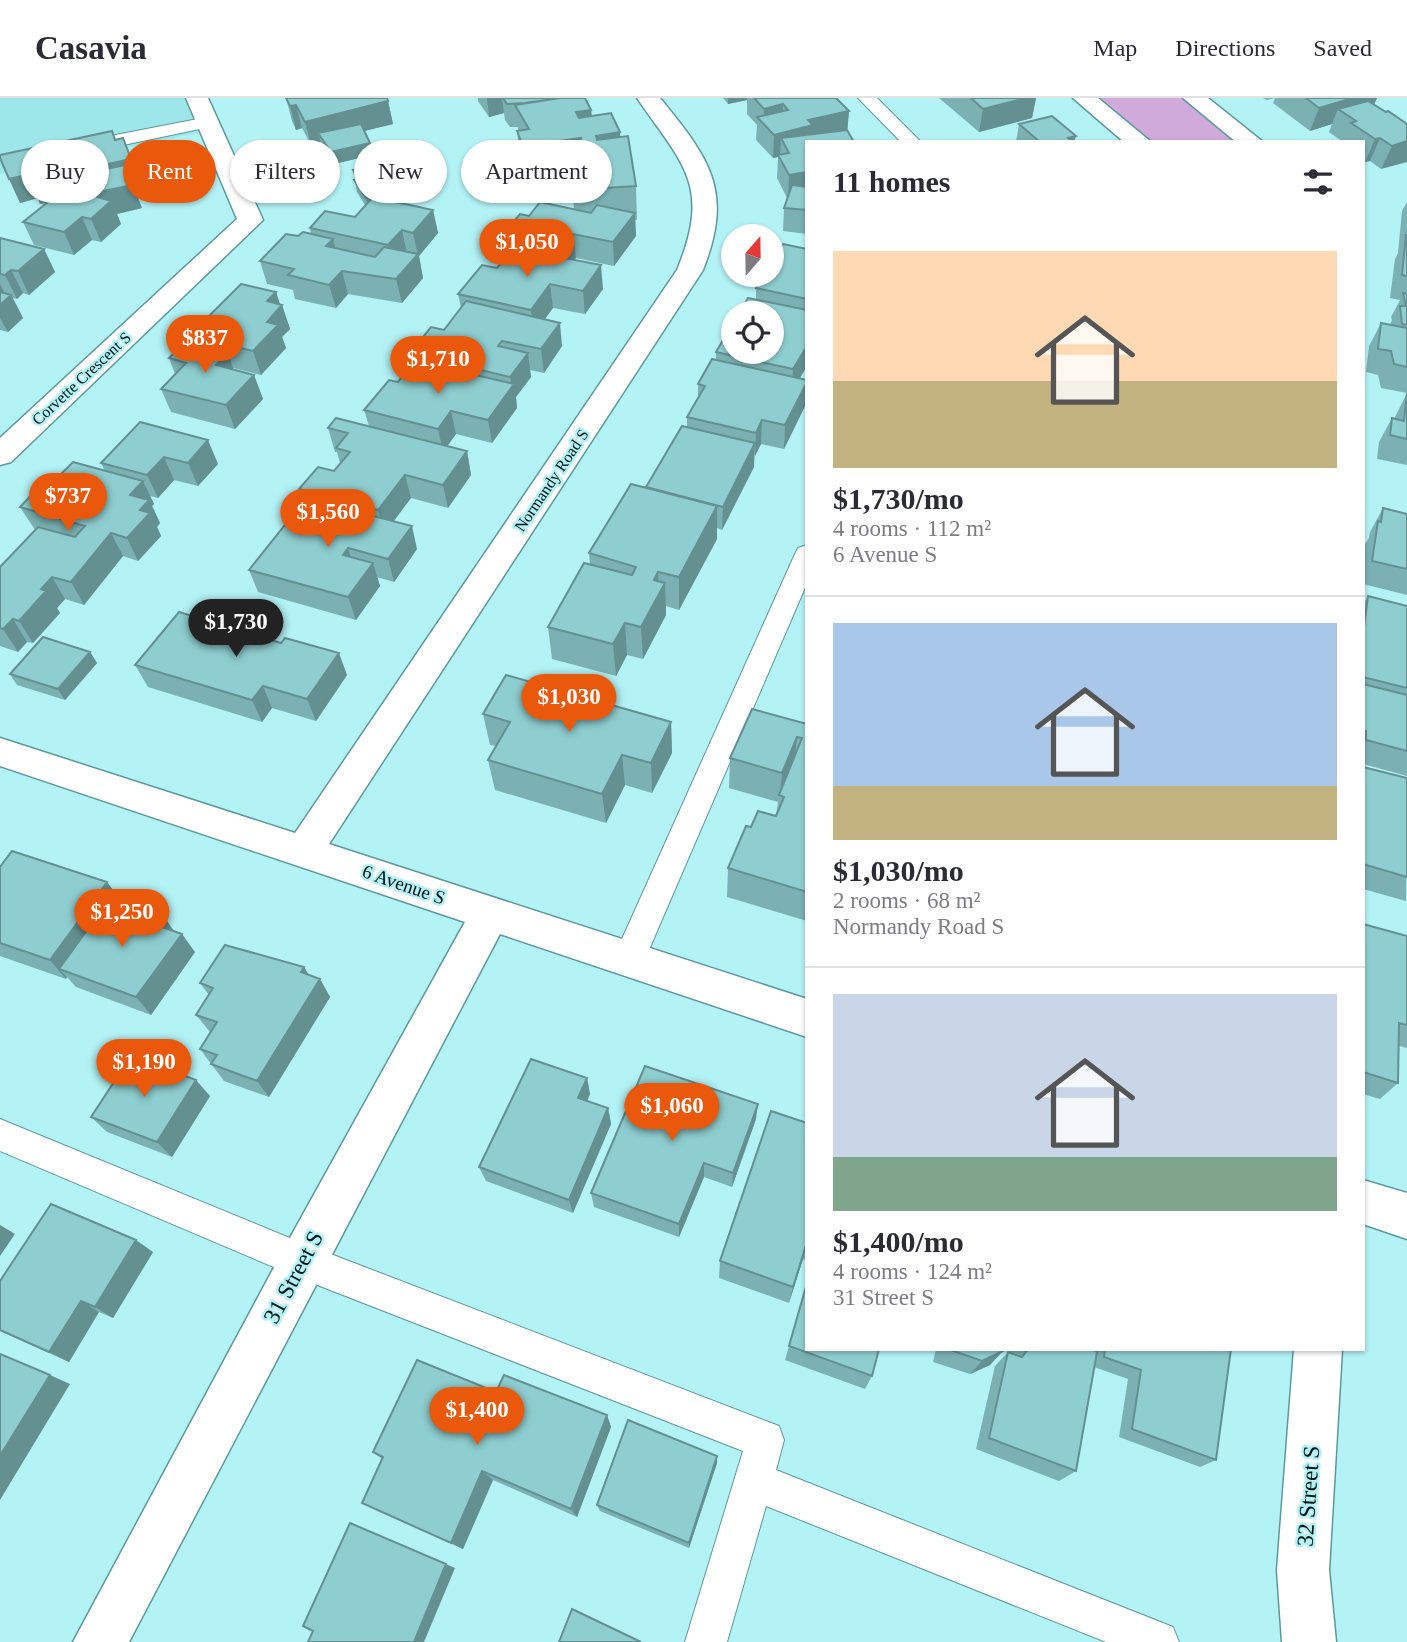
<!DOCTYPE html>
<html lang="en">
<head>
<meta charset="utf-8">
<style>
  body { margin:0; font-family:"Times New Roman",serif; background:#f7f7f7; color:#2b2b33; height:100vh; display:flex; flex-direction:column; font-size:26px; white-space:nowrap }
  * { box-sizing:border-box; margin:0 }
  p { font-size:23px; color:#7c7c81 }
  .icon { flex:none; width:38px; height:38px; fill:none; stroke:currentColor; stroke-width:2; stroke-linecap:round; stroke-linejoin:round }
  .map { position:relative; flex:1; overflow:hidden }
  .drawer { position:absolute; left:805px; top:42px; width:560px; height:1211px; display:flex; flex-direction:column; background:#fff; border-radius:0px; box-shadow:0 2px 5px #0004 }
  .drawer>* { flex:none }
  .banner { position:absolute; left:21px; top:42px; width:665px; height:63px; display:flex; gap:14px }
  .needle { width:46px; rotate:20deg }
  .tools { position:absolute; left:721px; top:126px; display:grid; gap:14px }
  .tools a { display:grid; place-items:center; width:63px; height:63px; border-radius:50%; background:#fff; box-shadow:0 2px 5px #0004; font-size:35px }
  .price { position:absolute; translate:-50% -60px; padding:0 16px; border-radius:24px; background:#ea580c; color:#fff; font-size:23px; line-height:46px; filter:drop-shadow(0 2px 4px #0008) }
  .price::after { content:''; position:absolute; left:50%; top:42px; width:21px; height:16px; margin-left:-10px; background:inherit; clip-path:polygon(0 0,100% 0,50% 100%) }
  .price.current { background:#222; color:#fff }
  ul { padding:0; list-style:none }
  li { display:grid; align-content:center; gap:14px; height:371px; padding:0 28px }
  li+li { border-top:2px solid #e1e1e2 }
  li span { display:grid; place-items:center; height:217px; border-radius:0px; color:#555 }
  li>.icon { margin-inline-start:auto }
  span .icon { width:126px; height:126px; fill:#fffc; stroke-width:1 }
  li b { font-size:30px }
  h2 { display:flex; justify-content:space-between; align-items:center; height:84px; padding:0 28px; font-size:30px }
  .pill { padding:0 24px; border-radius:32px; background:#fff; box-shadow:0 2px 5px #0004; font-size:24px; line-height:63px }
  .pill.current { background:#ea580c; color:#fff }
  header { display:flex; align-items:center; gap:42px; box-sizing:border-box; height:98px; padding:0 35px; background:#fff; border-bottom:2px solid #e1e1e2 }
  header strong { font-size:33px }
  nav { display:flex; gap:38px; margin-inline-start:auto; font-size:24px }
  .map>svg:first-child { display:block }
  .built { fill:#9de7eb }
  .green { fill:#d0aada }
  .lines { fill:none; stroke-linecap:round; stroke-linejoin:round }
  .service-casing { stroke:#5c999c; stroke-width:2 }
  .minor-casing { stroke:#5c999c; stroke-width:3 }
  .service { fill:#fff; fill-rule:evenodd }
  .minor { fill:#fff; fill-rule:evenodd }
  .wall { fill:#7bb1b3 }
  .shaded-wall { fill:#649092 }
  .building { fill:#8fced0; stroke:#649092; stroke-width:2 }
  .labels { text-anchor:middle; stroke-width:5; stroke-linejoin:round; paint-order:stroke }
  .far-street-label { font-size:16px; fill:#001315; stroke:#b3f2f5 }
  .street-label { font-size:19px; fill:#001315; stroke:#b3f2f5 }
  .near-street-label { font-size:23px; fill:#001315; stroke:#b3f2f5 }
</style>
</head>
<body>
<header>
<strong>Casavia</strong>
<nav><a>Map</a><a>Directions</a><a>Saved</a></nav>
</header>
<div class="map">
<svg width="1407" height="1544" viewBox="0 0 1407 1544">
  <rect width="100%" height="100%" fill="#b3f2f5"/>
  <path class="built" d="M0 0H197L211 32 0 76Z"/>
  <path class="green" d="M1084 0H1194L1251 44H1139Z"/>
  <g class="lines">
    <defs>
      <path id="service" d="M858 0H877L921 44H901Z
        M208 19 214 20 217 24 214 28 85 55 76 49 85 43Z
        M807 447V485L645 861 640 871 629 875 618 871 613 861 795 456 798 450Z
        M0 1021 302 1145 779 1328 784 1342 776 1372 1173 1529 1179 1544H1106L766 1408 727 1544H685L743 1353 302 1181 0 1053Z"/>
      <path id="minor" d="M186 0H208L263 122 11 364 0 367V340L237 121Z
        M637 0H660C710 61 734 93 703 172L329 746 807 901V939L500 836 129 1544H73L286 1147 465 824 0 668V640L295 735 677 172C712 87 683 67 637 0Z
        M1073 0H1098L1151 44H1124Z
        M1183 0H1208L1263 44H1236Z
        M1363 1082 1407 1095V1141L1363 1126Z
        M1294 1251H1342L1329 1472 1336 1544H1282L1277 1472Z"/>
    </defs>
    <use href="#service" class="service-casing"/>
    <use href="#minor" class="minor-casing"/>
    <use href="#service" class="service"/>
    <use href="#minor" class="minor"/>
  </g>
  <path class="wall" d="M286 0 388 3 393 26 364 33 370 45 372 57 334 66 321 44 311 47 302 30 296 32 292 23Z
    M478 0H585L591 12 592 18 620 39 636 88 637 122H635L636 138 614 168 576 160 574 162 603 191 585 216 553 210 544 221 562 248 544 275 530 272 531 279 516 299 517 310 492 345 456 336 447 348 467 353 471 377 448 410 411 400 393 423 417 451 394 484 377 479 380 488 356 522 258 494 249 472 306 409 299 391 334 373 340 365 337 354H335L328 330 369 328 364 312 398 284 413 266 410 255 444 232 461 210 458 196 497 170 503 162 500 140 529 118 574 111 572 75 527 82 521 67 517 33H518V29H510L505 22 504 15 489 19 478 3Z
    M723 0H836L849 13 847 33 807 44V136L783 133 784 110 787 100 777 80 778 59 773 60 756 42 757 27 747 16V2L728 6Z
    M939 0H1036L1032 20 979 34Z
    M1263 0H1377L1374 7 1407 26 1381 71 1370 63 1365 64 1363 63V44H1343L1329 34 1332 26 1310 33 1273 5 1275 0 1267 2Z
    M1019 26 1074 44H1016Z
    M115 42 139 84 132 86 142 110 117 116 121 126 101 144 92 142 74 157 34 147 23 124 47 105 40 106 38 100 20 105Z
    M353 72 379 76 402 104 400 105 433 112 438 135 419 158 423 180 402 205 348 196 336 210 295 201 293 192 267 186 260 163 298 138 311 136 310 130 355 119 365 107 357 94Z
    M1407 104V367L1377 361 1379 344 1392 320 1394 321 1407 295 1381 290 1378 277 1366 274 1369 248 1381 225 1390 227 1392 222 1391 219 1400 202 1390 200 1395 161 1398 155 1402 113Z
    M0 140 44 151 55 174 29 197 23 195 17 201 13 200 23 220 8 234 0 232Z
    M807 151V268L799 281 807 282 806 306 784 351 761 346 754 358V369L722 432 717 430V441L679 512 666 508V517L643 561 627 557 616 578 552 561 548 529 590 467 589 455 646 390 687 329V319L698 299V286L716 262V254L756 202V190Z
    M276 194 280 207H282L290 231 282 239 286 250 261 277 233 270 234 272 254 277 263 301 235 331 171 314 161 291 175 276 169 260 192 246 189 238Z
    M140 324 218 366 198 388 174 382 158 400 150 398 154 406 152 408 160 425 157 429 161 438 138 463 123 458 84 507 65 501 57 510 60 515 33 545 27 544 18 554 0 548V469L35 432 20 409 53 384 105 373 101 365Z
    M1383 410 1407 416V497L1363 486V457L1365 446 1369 440 1370 434Z
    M1368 498 1407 508V678L1363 666V507Z
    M90 554 97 565 65 602 17 587 10 576Z
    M135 567 347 577 316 623 272 610 262 624 148 589Z
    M483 616 671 624 672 655 652 695 625 687 606 725 495 692 488 662 496 648 490 647Z
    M807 626V823L727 799 728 770 751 729 776 718 778 704 729 690 730 660Z
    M1363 669 1407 680 1406 803 1363 791Z
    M0 769 107 784 121 803 120 805 175 833 195 854 151 917 76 889 67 879 66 881 0 858Z
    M1363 826 1407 838V950L1399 948 1398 985 1380 1001 1363 996Z
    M304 869 309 877 320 881 330 899 269 999 224 983 200 951 210 934 196 917 209 897 200 885Z
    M587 980 590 996 587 1003 608 1010 611 1026 573 1115 486 1083 479 1069Z
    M210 998 172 1059 107 1034 91 1019Z
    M756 1021 732 1089 704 1079 679 1139 594 1109 591 1095Z
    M807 1025V1163L803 1161 789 1205 719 1180 720 1163Z
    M153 1154 113 1220 99 1214 69 1264 0 1233V1183Z
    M807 1185 872 1278 865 1291 785 1262Z
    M936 1251H1092L1095 1253V1251H1231L1216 1362 1200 1369 1119 1339 1128 1281 1094 1269 1076 1373 1059 1383 976 1351 995 1268 1008 1254 1019 1258 1020 1257 1003 1252 990 1267 970 1276 933 1264Z
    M496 1294 607 1317 611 1329 577 1419 493 1382 463 1451 362 1405 382 1361 373 1354Z
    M717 1365 689 1450 600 1413 597 1407Z"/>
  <path class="shaded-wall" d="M487 0H502L504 15 489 19Z
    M728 0H747V2L728 6Z
    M1026 0H1036L1032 20 979 34 983 11Z
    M1353 0H1377L1370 15 1338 11 1332 26 1310 33 1319 10Z
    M388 3 393 26 324 43 318 35 321 44 311 47 305 24Z
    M783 6 782 30 764 26V11Z
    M296 7 302 30 296 32 290 8Z
    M531 10 591 12 594 45 584 73 527 82 523 48 578 40Z
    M849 13 847 36 781 40 780 59 778 57V59L773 60 774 37 808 22Z
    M620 34 622 68 598 71 596 38Z
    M1076 38 1074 44H1067L1068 40Z
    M1380 40 1370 63 1365 64 1375 41Z
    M1407 43V64L1381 71 1392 48Z
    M370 45 372 57 334 66 331 54Z
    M131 61 139 84 132 86 142 110 117 116 121 126 101 144 91 121 88 96 132 86 40 106 38 100 20 105 9 81 27 77Z
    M807 74V97L788 100 789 77Z
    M400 92 402 104 369 112 366 100Z
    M433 112 438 135 419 158 423 180 402 205 396 181 418 157 413 135Z
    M635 115 636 138 614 168 613 144Z
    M82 119 92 142 74 157 64 134Z
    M402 132 407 156 393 171 388 147Z
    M573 136 576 160 563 176 560 153Z
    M333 141 339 164 326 148Z
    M44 151 55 174 29 197 18 173Z
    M601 167 603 191 585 216 583 193Z
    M11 172 23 195 17 201 5 177Z
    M342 173 348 196 336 210 329 187Z
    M0 186 6 198 0 203Z
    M550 186 553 210 534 236 531 212Z
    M276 194 281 209 282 207 290 231 282 239 286 250 261 277 253 253 267 224V203Z
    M11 197 23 220 8 234 0 220V207Z
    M560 225 562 248 544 275 541 251Z
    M807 248V268L791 295 793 271Z
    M228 255 236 279 216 267Z
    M528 255 531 279 516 299 517 310 492 345 488 322 512 289 510 279Z
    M254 277 263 301 235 331 226 307Z
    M807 284 806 306 784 351 785 327Z
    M451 313 456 336 443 354 438 331Z
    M762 322 761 346 755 358 756 335Z
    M208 342 218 366 198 388 188 365Z
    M755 345 754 369 722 432 723 409Z
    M467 353 471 377 448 410 443 387Z
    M164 359 174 382 158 400 147 377Z
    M405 377 411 400 385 435 378 412Z
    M143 383 154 406 152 408 160 425 157 429 161 438 138 463 127 440 130 397Z
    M717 408V441L679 512V479Z
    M412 428 417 451 394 484 388 461Z
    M111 435 123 458 84 507 71 484Z
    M348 450 355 473 343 457Z
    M373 465 380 488 356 522 348 499Z
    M658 474 659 497 665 485 666 517 643 561 641 529 654 482Z
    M52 479 65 501 57 510 60 515 33 545 19 523 41 491Z
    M13 521 27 544 18 554 3 531Z
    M625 525 627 557 616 578 613 546Z
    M90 554 97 565 65 602 58 591Z
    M339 555 347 577 316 623 307 601Z
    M263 588 272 610 262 624 252 602Z
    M671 624 672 655 652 695 651 665Z
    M797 639 794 670 780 698 782 675Z
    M622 657 625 687 606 725 602 696Z
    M107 784 121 803 70 875 59 871 67 879 66 881 50 862Z
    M165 820 178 839 159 828Z
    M182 836 195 854 151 917 136 899Z
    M304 869 314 887 301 874Z
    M320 881 330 899 269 999 257 983Z
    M587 980 590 996 582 1015 578 1000Z
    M196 982 210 998 172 1059 157 1044Z
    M758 1006 756 1021 732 1089 733 1075Z
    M608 1010 611 1026 573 1115 569 1102Z
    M704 1065V1079L679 1139V1126Z
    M0 1127 15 1136 0 1158Z
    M136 1142 153 1154 113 1220 95 1209Z
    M807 1144 803 1161 789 1205 793 1189Z
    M81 1203 99 1214 69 1264 49 1254Z
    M1003 1253 990 1267 970 1276 982 1263Z
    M50 1277 70 1286 0 1402V1358Z
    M607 1317 611 1329 577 1419 571 1411Z
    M717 1358V1365L689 1450V1445Z
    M482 1373 493 1382 463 1451 451 1445Z
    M362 1430 455 1470 424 1544H414Z"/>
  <path class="building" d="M286 0H387L388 3 305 24 296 7 290 8Z
    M503 0H560L525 5 507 6Z
    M560 0H585L591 12 576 14 579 20 611 15 620 34 596 38 597 42 628 38 636 88 572 92 571 53H579L581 40 523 48 517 33 529 31 515 7Z
    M754 0H836L849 13 808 22 813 27 774 37 757 19 788 12 783 6 764 11Z
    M971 0H1026L983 11Z
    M1306 0H1353L1319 10Z
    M1368 3 1386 14 1388 13 1407 26V43L1392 48 1380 40 1375 41 1351 25 1356 23 1338 11Z
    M1052 18 1076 38 1068 40 1073 44H1040L1019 26Z
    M361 26 370 45 331 54 318 35Z
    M847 32 854 44H807V74L789 77 778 57 789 55 781 40Z
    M112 33 115 42 123 40 131 61 30 83 27 77 9 81 0 60V57Z
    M125 67 133 87 88 96 111 103 91 121 82 119 64 134 23 124 83 76Z
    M373 67 379 76 388 73 400 92 366 100 354 82 358 81 353 72Z
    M792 87 807 89V112L784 110Z
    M373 99 433 112 413 135 402 132 388 147 310 130 325 113 355 119Z
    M540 104 591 115 597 107 635 115 613 144 573 136 560 153 500 140 520 116 529 118Z
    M303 134 333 141 326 148 375 159 384 149 418 156 396 181 342 173 329 187 288 177 294 171 260 163 286 136 298 138Z
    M1406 137H1407V178L1402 177Z
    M0 140 44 151 18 173 11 172 5 177 0 176Z
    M783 146 807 151V201L756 190 764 177H772V164Z
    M511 153 555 163 559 159 601 167 583 193 550 186 531 212 458 196 482 167 497 170Z
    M241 186 276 194 267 203 282 207 267 224 278 227 253 253 189 238Z
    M0 194 11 197 0 207Z
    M1403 195 1407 196V227L1402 226 1400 208H1406Z
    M748 200 807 212V248L793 271 716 254 733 225V254H772V215H739Z
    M466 203 560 225 541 251 502 243 498 248 528 255 510 279 410 255 431 229 444 232Z
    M1381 225 1407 230V269L1394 266 1391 253 1378 251Z
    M185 244 228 255 216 267 254 277 226 307 161 291 186 265 169 260Z
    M712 261 807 282V284L785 327 762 322 756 335 687 319 705 288 698 286Z
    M415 263 514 286 488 322 451 313 438 331 364 312 389 282 398 284Z
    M1407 295V341L1390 337 1392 320 1404 323Z
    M336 320 467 353 443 387 405 377 378 412 299 391 318 369 334 373 350 354 336 350 348 335 328 330Z
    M140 324 208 342 188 365 164 359 147 377 101 365Z
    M682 328 755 345 723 409 646 389Z
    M73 364 143 383 130 397 149 402 140 412 150 415 127 440 111 435 71 484 52 479 41 491 46 493 19 523 13 521 3 531 0 530V469L38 429 75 439 85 428 20 409 46 382 53 384Z
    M631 386 717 408 679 479 658 474 654 482 665 485 641 529 625 525 613 546 548 529 584 465 632 477 636 469 589 455Z
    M300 408 356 422 362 415 412 428 388 461 348 450 343 457 373 465 348 499 249 472Z
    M1383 410 1407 416V471L1372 463 1378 423 1381 424Z
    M1368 498 1407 508V590L1363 579V536Z
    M179 514 281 545 285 540 339 555 307 601 263 588 252 602 135 567Z
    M43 539 90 554 58 591 10 576Z
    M506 577 671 624 651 665 622 657 602 696 488 662 510 624 483 616Z
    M1363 586 1407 597V653L1366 642V633L1363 632Z
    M752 611 807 626V794L728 770 746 728 751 729 758 713 776 718 784 699 779 697 802 640 797 639 782 675 730 660Z
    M1363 669 1407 680V779L1363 766Z
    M12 753 107 784 50 862 0 845V769Z
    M109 802 165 820 159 828 182 836 136 899 59 871Z
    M1363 826 1407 838V927L1399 925 1398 985 1363 974Z
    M225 847 304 869 301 874 320 881 257 983 211 966 217 957 200 951 217 924 196 917 213 890 200 885Z
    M131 958 196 982 157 1044 91 1019Z
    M531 961 587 980 578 1000 608 1010 569 1102 479 1069Z
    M645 968 758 1006 733 1075 704 1065 679 1126 591 1095Z
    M771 1013 807 1025V1144L793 1189 720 1163Z
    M51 1106 136 1142 95 1209 81 1203 49 1254 0 1232V1183Z
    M807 1185V1251H879L872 1278 789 1248Z
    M948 1251H1004L1003 1253 982 1263Z
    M1028 1251H1092L1097 1254 1076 1373 989 1340 1008 1254 1022 1259Z
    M1105 1251H1231L1216 1362 1132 1331 1141 1272 1104 1259Z
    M0 1256 50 1277 0 1358Z
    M417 1262 496 1294 504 1277 607 1317 571 1411 482 1373 451 1445 362 1405 383 1359 373 1354Z
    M628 1322 717 1358 689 1445 597 1407Z
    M350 1425 446 1466 414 1544H308L313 1533 303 1528Z
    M572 1511 641 1544H559Z"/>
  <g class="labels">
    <g class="far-street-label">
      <text transform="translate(81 280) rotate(-43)" y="6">Corvette Crescent S</text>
      <text transform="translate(551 382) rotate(-56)" y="6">Normandy Road S</text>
    </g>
    <g class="street-label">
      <text transform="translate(404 786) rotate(19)" y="7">6 Avenue S</text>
    </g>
    <g class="near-street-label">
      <text transform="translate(293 1179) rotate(-62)" y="8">31 Street S</text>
      <text transform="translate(1308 1398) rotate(-86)" y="8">32 Street S</text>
    </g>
  </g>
</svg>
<div class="tools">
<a><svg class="needle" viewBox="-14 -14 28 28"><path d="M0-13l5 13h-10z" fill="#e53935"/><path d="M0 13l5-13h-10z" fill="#7c7c81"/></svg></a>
<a><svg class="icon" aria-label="locate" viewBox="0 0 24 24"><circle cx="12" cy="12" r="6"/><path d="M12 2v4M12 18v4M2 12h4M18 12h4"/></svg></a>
</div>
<b class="price" style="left:527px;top:181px">$1,050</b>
<b class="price" style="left:205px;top:277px">$837</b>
<b class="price" style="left:438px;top:298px">$1,710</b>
<b class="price" style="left:68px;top:435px">$737</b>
<b class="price" style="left:328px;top:451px">$1,560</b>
<b class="price current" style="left:236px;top:561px">$1,730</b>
<b class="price" style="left:569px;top:636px">$1,030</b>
<b class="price" style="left:122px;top:851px">$1,250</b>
<b class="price" style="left:144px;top:1001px">$1,190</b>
<b class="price" style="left:672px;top:1045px">$1,060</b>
<b class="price" style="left:477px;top:1349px">$1,400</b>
<div class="banner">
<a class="pill">Buy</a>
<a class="pill current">Rent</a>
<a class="pill">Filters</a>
<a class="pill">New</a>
<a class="pill">Apartment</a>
</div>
<section class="drawer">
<h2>11 homes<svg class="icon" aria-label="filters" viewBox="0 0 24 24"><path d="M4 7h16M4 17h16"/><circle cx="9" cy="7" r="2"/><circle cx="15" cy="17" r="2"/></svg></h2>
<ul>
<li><span style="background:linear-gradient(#ffd9b3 60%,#c2b280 0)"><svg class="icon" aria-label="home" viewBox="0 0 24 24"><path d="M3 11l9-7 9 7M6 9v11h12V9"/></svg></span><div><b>$1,730/mo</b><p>4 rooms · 112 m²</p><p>6 Avenue S</p></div></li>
<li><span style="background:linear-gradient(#a9c7e8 75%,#c2b280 0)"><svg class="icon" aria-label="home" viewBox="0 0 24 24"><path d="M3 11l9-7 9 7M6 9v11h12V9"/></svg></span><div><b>$1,030/mo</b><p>2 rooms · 68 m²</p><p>Normandy Road S</p></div></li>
<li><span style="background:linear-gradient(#c9d6e8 75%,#7fa58c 0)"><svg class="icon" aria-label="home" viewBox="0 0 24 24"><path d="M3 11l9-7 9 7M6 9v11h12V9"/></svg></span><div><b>$1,400/mo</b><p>4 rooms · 124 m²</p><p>31 Street S</p></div></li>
</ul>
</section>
</div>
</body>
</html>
